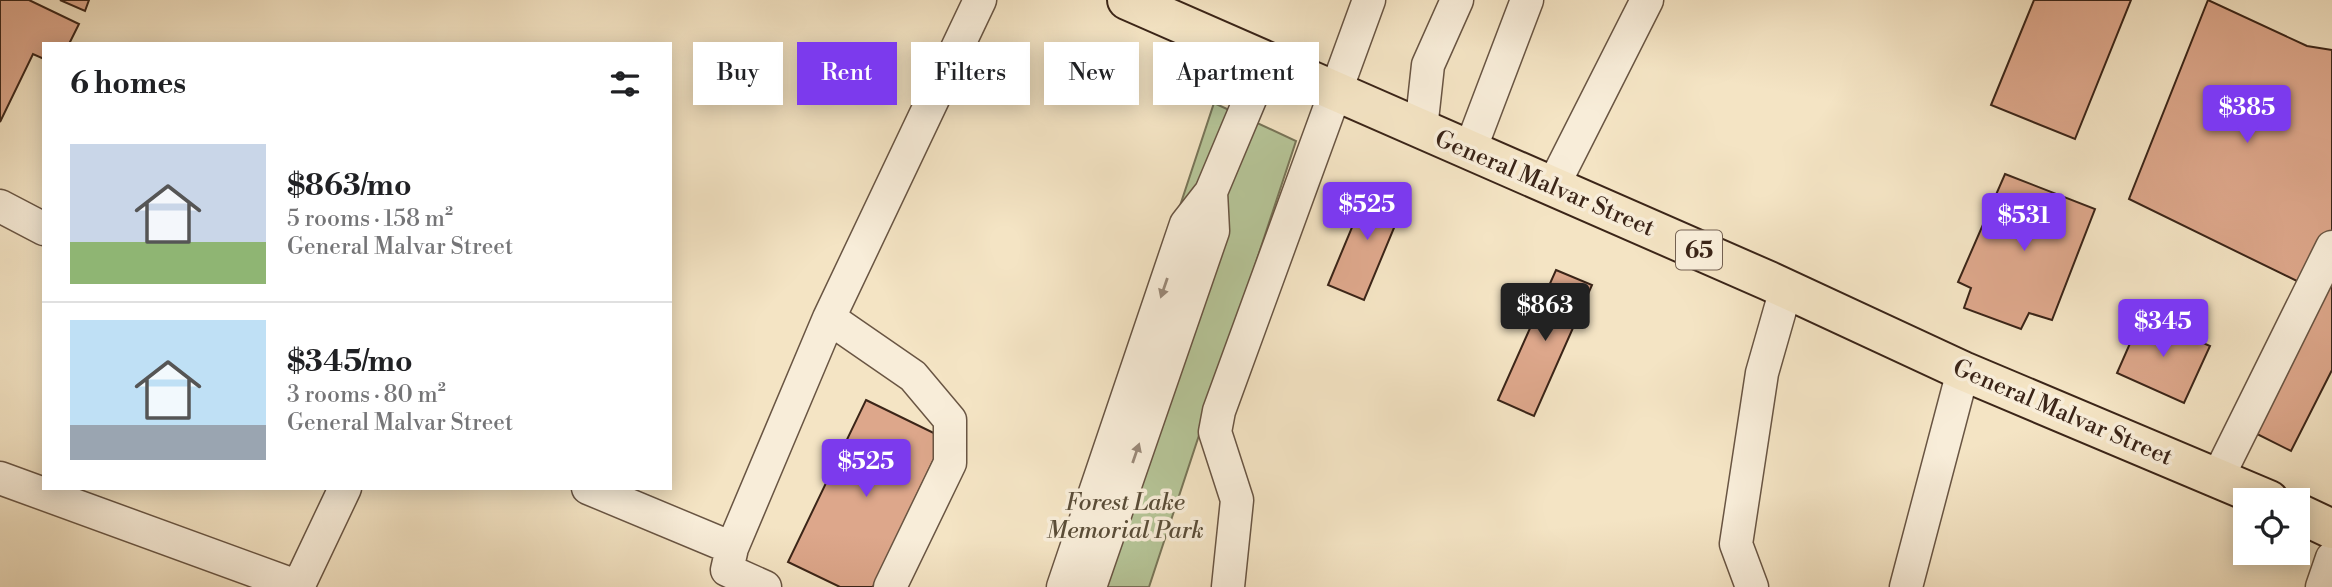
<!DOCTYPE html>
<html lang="en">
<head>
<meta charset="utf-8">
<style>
  body { margin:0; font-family:"Libre Bodoni",serif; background:#f2f2f2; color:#202124; height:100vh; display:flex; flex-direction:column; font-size:26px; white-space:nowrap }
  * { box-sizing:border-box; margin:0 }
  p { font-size:23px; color:#757577 }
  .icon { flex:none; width:38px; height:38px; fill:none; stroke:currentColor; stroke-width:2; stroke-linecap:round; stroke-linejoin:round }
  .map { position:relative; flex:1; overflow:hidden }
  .sheet { position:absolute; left:42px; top:42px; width:630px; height:448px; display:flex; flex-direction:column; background:#fff; border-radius:0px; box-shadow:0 4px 18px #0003 }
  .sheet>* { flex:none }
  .hud { position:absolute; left:693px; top:42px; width:665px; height:63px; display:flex; gap:14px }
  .tools { position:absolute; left:2233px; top:488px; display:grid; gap:14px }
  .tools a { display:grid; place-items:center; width:77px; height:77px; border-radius:0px; background:#fff; box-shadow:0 4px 18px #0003; font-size:35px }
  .price { position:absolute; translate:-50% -60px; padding:0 16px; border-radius:7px; background:#7c3aed; color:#fff; font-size:23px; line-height:46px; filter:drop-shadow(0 2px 4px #0008) }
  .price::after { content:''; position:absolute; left:50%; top:42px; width:21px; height:16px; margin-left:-10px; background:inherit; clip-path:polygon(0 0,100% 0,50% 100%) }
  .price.selected { background:#222; color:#fff }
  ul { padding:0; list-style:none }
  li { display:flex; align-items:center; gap:21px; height:175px; padding:0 28px }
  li+li { border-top:2px solid #e0e0e0 }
  li span { display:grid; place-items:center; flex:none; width:196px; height:140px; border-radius:0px; color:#555 }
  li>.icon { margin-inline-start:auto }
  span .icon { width:84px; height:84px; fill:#fffc; stroke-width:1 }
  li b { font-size:30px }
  h2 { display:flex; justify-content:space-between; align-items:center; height:84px; padding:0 28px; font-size:30px }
  .chip { padding:0 24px; border-radius:0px; background:#fff; box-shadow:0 4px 18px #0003; font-size:24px; line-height:63px }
  .chip.selected { background:#7c3aed; color:#fff }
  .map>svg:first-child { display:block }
  .green { fill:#b6c598; stroke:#787558; stroke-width:2 }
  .building { fill:#dda78b; stroke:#3b2518; stroke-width:2 }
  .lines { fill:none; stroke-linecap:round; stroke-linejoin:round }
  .minor-casing { stroke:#695543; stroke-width:35 }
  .highway-casing { stroke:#3b2518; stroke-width:42 }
  .minor { stroke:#f8edd9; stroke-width:32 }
  .highway { stroke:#f4e4c4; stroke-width:38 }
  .oneway { fill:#9a8978 }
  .labels { text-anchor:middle; stroke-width:7; stroke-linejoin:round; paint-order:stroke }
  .shield { fill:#f8edd9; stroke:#746152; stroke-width:2 }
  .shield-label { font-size:23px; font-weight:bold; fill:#3b2518 }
  .street-label { font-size:24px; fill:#3b2518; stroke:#f8edd9 }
  .park-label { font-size:24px; font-style:italic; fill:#5a4d38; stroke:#f8edd9 }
</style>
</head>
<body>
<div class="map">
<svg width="2332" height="587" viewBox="0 0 2332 587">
  <rect width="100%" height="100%" fill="#f4e4c4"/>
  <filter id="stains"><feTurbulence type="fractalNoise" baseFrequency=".00286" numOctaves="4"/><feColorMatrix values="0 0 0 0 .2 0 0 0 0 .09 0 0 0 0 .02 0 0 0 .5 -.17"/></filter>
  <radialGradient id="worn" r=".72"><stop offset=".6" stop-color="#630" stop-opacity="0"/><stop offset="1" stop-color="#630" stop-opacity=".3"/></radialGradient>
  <path class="green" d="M1214 103 1296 141 1149 587H1054Z"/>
  <path class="building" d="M0 0H29L79 24 69 44H44V59L33 54 0 122Z
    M60 0H89L85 11Z
    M2034 0H2131L2075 139 1991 105Z
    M2208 0 2307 46 2332 50V231L2305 285 2129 199Z
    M2005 174 2095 209 2052 320 2029 313 2021 329 1964 308 1971 288 1958 282Z
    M1370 184 1406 199 1364 300 1328 285Z
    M1556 270 1592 285 1534 416 1498 400Z
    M2332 271V370L2291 451 2251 431Z
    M2142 316 2210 346 2184 403 2117 373Z
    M866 400 944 438 873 587H840L788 562Z"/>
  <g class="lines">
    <defs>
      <path id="minor" d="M1421 129 1428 65 1457 0
        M1470 150 1527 0
        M1553 186 1647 0
        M0 206 44 229
        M829 318 913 376 950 420V463L890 587
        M2218 477 2332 247
        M0 478 299 587
        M588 488 732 548
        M298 587 345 488
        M765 587 727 570 732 548 829 318 980 0
        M1063 587 1186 224 1211 192 1266 61
        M1090 587 1213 231 1211 192
        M1228 587 1237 500 1215 432 1219 411 1369 0
        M1752 587 1736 544 1762 373 1786 289
        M1906 587 1963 371
        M2322 587 2332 558"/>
      <path id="highway" d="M1127 0 1769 281 1963 371 2269 500
        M2298 513 2332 529"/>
    </defs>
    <use href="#minor" class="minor-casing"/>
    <use href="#highway" class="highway-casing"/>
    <use href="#minor" class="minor"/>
    <use href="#highway" class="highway"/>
  </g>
  <defs><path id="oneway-solid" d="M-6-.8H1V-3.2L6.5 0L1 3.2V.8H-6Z" transform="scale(1.75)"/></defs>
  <g class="oneway">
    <use href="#oneway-solid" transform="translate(1164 288) rotate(109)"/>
    <use href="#oneway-solid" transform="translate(1136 453) rotate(-71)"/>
  </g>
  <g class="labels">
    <rect class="shield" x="1676" y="230.5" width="46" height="39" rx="5"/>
    <g class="shield-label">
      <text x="1699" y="258">65</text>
    </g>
    <g class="street-label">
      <text transform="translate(1545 183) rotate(23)" y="8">General Malvar Street</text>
      <text transform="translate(2063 412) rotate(23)" y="8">General Malvar Street</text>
    </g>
    <g class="park-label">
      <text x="1125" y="510">Forest Lake<tspan x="1125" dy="28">Memorial Park</tspan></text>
    </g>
  </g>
  <rect width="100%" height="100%" filter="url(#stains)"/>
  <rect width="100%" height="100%" fill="url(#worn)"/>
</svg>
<div class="tools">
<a><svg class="icon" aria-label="locate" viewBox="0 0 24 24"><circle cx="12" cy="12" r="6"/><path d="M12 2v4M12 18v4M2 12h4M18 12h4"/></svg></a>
</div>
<b class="price" style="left:2247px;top:145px">$385</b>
<b class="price" style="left:1367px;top:242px">$525</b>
<b class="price" style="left:2024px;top:253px">$531</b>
<b class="price selected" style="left:1545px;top:343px">$863</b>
<b class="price" style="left:2163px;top:359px">$345</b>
<b class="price" style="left:866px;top:499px">$525</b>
<div class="hud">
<a class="chip">Buy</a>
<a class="chip selected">Rent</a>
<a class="chip">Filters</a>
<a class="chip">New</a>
<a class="chip">Apartment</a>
</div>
<section class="sheet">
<h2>6 homes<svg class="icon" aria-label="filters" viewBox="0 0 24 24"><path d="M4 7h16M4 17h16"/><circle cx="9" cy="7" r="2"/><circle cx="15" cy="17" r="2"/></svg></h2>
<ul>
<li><span style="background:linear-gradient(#c9d6e8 70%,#8fb573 0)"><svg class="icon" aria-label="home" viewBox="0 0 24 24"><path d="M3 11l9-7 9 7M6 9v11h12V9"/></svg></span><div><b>$863/mo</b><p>5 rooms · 158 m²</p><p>General Malvar Street</p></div></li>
<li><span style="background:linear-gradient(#bfe0f5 75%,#9aa5b1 0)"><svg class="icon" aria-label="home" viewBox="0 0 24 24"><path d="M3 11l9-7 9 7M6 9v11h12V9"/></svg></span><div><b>$345/mo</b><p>3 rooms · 80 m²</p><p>General Malvar Street</p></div></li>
</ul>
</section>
</div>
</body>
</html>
